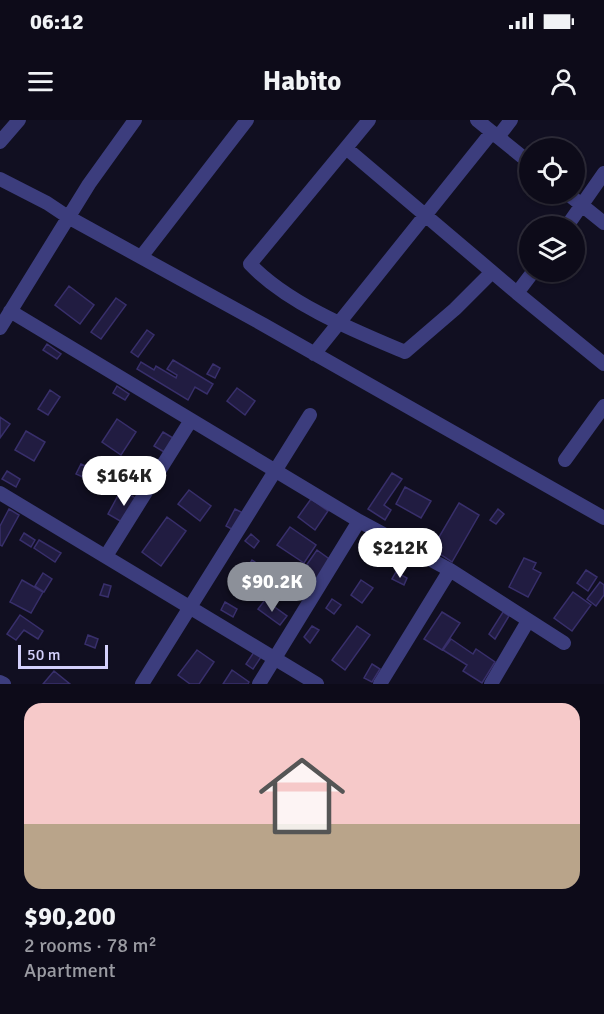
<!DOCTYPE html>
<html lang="en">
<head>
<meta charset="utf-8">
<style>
  body { margin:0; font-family:Signika,sans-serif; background:#1b1926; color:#f1f3f6; height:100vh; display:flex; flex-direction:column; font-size:22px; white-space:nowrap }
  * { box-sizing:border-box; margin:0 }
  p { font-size:20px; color:#9a9ba2 }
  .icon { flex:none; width:33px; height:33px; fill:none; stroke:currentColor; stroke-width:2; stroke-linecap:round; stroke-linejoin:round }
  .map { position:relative; height:564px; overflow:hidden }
  .side { display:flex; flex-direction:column; background:#0d0b19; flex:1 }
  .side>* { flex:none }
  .tools { position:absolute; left:519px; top:18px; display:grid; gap:12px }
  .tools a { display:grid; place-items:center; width:66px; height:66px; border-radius:50%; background:#0d0b19; box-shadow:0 2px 4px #0004,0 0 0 2px #2d2b38; font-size:30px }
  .scale { position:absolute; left:18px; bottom:15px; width:90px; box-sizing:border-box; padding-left:6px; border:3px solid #d4d1fc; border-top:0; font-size:16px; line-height:21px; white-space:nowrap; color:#d4d1fc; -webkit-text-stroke:4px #110f21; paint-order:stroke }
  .price { position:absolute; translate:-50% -51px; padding:0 14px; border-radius:21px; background:#fff; color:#222; font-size:20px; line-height:39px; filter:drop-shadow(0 2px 3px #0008) }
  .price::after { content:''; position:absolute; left:50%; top:36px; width:18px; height:14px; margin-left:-9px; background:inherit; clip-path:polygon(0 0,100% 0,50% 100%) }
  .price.selected { background:#8c9099; color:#fff }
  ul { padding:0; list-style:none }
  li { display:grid; align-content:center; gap:12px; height:318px; padding:0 24px }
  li+li { border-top:2px solid #2d2b38 }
  li span { display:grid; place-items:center; height:186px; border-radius:18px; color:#555 }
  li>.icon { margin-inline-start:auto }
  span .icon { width:108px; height:108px; fill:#fffc; stroke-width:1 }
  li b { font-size:26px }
  .status { display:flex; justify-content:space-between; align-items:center; height:42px; padding:0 30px; background:#0d0b19; direction:ltr }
  .status svg { height:16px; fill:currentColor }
  header { display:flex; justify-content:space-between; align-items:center; height:78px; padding:0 24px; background:#0d0b19; font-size:27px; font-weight:700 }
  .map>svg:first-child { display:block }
  .building { fill:#211c41; stroke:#382f6b; stroke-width:1.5 }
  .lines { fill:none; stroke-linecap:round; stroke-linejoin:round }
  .minor { stroke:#3c3d7d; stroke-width:14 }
</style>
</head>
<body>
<div class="status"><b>06:12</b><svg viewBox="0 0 49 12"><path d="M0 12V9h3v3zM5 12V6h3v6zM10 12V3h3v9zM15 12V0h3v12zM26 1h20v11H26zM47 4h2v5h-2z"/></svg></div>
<header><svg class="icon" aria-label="menu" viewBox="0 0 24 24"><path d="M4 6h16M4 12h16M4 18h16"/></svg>Habito<svg class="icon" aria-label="person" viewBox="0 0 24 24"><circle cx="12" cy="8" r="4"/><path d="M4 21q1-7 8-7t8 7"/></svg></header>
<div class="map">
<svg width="604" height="564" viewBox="0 0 604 564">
  <rect width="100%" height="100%" fill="#110f21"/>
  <path class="building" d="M69 166 94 185 80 204 55 185Z
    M116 178 126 185 101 219 91 212Z
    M147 210 154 215 138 237 131 232Z
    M47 224 61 234 57 239 43 230Z
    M173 240 213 264 207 274 195 267 188 280 137 249 141 242 154 250 156 246 176 258 177 255 167 249Z
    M213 244 220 248 215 258 207 254Z
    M117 266 129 274 125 280 113 273Z
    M237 268 255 281 245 295 227 281Z
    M50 270 60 277 48 295 38 289Z
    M0 297 10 304 0 318Z
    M117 299 136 312 121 335 102 322Z
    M26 311 45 322 34 341 15 330Z
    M163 312 178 321 169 335 154 326Z
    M81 344 92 349 87 359 76 354Z
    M7 351 20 359 16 367 2 359Z
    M114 352 124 358 116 371 106 364Z
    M392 353 402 359 384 385 391 390 385 400 368 389Z
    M405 367 431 381 421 398 396 384Z
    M121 370 141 381 127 405 108 394Z
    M189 370 211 386 200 401 178 384Z
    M311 379 328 391 315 410 298 397Z
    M459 383 479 395 452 442 432 429Z
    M9 389 19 395 2 426 0 425V406Z
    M235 389 245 394 235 411 226 406Z
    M498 389 504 394 496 404 490 400Z
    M167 397 186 411 161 446 142 432Z
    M290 407 316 425 304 443 277 425Z
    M24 413 35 420 31 427 20 420Z
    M251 414 259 421 254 428 245 421Z
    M39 420 61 433 55 442 34 428Z
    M317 430 332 441 316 465 308 459 310 455 303 450Z
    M524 438 536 443 533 449 541 453 528 477 509 467Z
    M252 440 265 449 253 470 239 461Z
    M586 450 597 457 588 471 577 463Z
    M396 452 407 458 404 465 392 459Z
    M43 453 52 459 44 472 35 466Z
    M22 460 43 472 31 493 10 482Z
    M361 460 373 468 362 483 351 475Z
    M600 462 604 465V475L596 486 587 479Z
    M104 464 111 466 108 477 100 475Z
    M573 472 591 485 572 511 554 498Z
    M332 479 341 485 334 494 326 488Z
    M265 480 287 496 280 505 258 489Z
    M225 482 237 489 233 497 221 490Z
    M442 492 460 503 442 530 424 519Z
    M503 492 509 496 495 519 489 514Z
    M20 495 43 511 38 519 24 510 16 520 7 514Z
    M312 506 319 510 310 523 304 517Z
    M357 506 370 515 345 550 332 540Z
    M88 515 98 519 95 528 85 524Z
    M451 519 473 534 476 529 495 542 482 563 463 551 467 545 443 530Z
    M197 530 214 542 199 564H190L178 555Z
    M254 532 261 537 253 549 246 544Z
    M372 544 380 549 372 562 364 558Z
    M232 550 249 562 248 564H223Z
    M54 551 70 564H43Z"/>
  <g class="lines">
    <path class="minor" d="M369 0 250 144C288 184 355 211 405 232L455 189 492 152
      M477 0 530 43
      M498 17 511 0
      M0 22 19 0
      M346 28 517 173
      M0 59 47 83 68 97 264 205 604 398
      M568 74 604 103
      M567 106 604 53
      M141 137 247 0
      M533 152 517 173 604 244
      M10 191 359 401 450 450 564 523
      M0 208 89 64 135 0
      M314 234 492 12
      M565 340 604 286
      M0 373 317 564
      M106 436 191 300
      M0 562 4 564
      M142 564 310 295
      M259 564 359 401
      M380 564 450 450
      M491 564 528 501"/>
  </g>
</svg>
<div class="tools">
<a><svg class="icon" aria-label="locate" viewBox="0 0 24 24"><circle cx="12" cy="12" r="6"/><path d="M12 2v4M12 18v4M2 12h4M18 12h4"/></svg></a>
<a><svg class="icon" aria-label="layers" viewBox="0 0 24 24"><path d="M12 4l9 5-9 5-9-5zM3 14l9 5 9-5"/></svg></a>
</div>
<div class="scale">50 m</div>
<b class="price" style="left:124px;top:387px">$164K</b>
<b class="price" style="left:400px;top:459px">$212K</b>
<b class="price selected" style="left:272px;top:493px">$90.2K</b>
</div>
<section class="side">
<ul>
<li><span style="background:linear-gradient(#f6c9c9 65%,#b9a48a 0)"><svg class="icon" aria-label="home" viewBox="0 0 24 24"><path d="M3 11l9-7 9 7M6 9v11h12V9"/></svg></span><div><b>$90,200</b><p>2 rooms · 78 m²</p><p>Apartment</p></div></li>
</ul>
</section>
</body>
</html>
